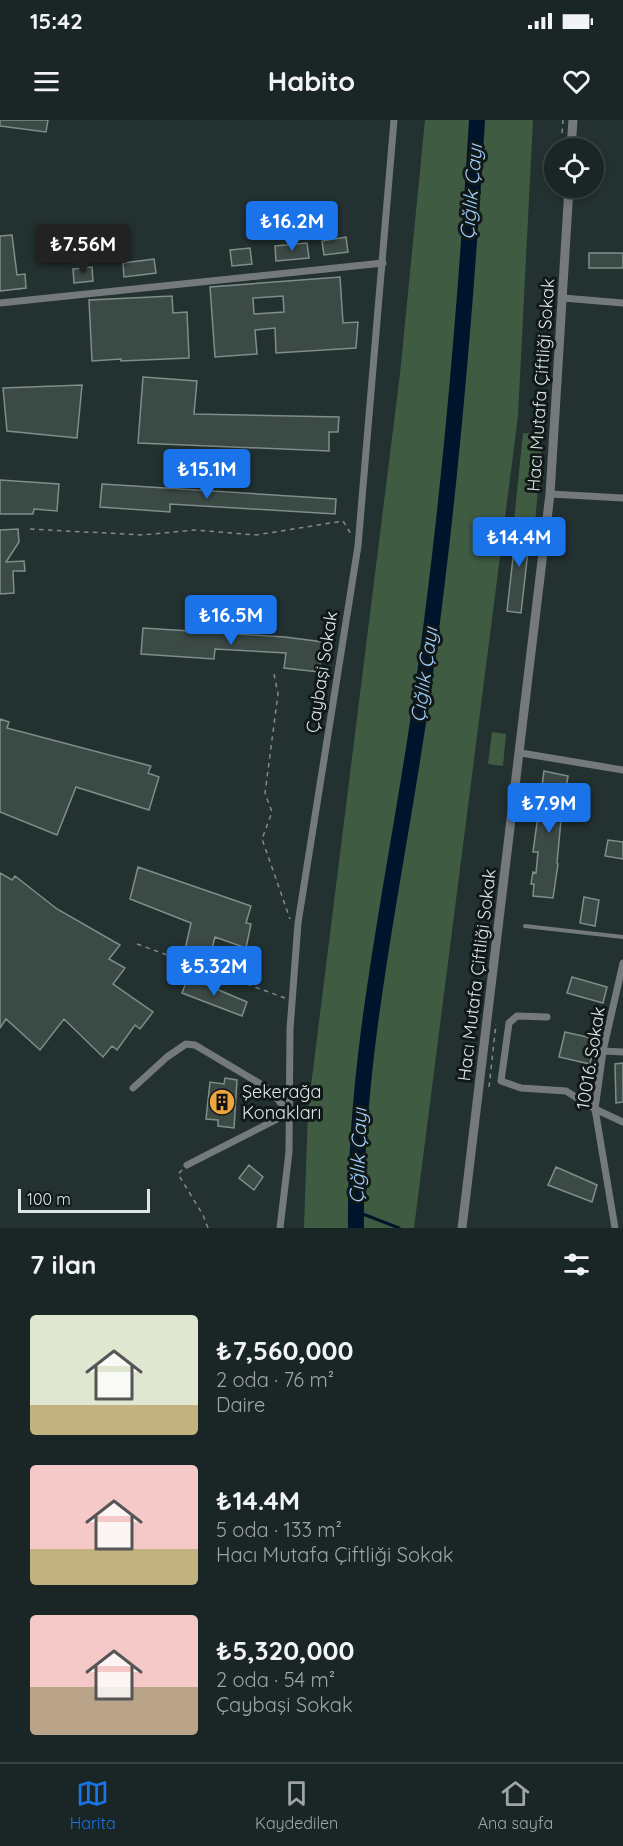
<!DOCTYPE html>
<html lang="tr">
<head>
<meta charset="utf-8">
<style>
  body { margin:0; font-family:Quicksand,sans-serif; background:#273132; color:#f1f3f6; height:100vh; display:flex; flex-direction:column; font-size:22px; white-space:nowrap }
  * { box-sizing:border-box; margin:0 }
  p { font-size:20px; color:#9fa5a7 }
  .icon { flex:none; width:33px; height:33px; fill:none; stroke:currentColor; stroke-width:2; stroke-linecap:round; stroke-linejoin:round }
  .map { position:relative; height:1108px; overflow:hidden }
  .drawer { display:flex; flex-direction:column; background:#1a2525; flex:1 }
  .drawer>* { flex:none }
  .controls { position:absolute; left:544px; top:18px; display:grid; gap:12px }
  .controls a { display:grid; place-items:center; width:60px; height:60px; border-radius:50%; background:#1a2525; box-shadow:0 3px 9px #0003,0 0 0 2px #384242; font-size:30px }
  .scale { position:absolute; left:18px; bottom:15px; width:132px; box-sizing:border-box; padding-left:6px; border:3px solid #dde6e6; border-top:0; font-size:16px; line-height:21px; white-space:nowrap; color:#dde6e6; -webkit-text-stroke:4px #111818; paint-order:stroke }
  .price { position:absolute; translate:-50% -51px; padding:0 14px; border-radius:6px; background:#1a73e8; color:#fff; font-size:20px; line-height:39px; filter:drop-shadow(0 2px 3px #0008) }
  .price::after { content:''; position:absolute; left:50%; top:36px; width:18px; height:14px; margin-left:-9px; background:inherit; clip-path:polygon(0 0,100% 0,50% 100%) }
  .price.active { background:#222; color:#fff }
  ul { padding:0; list-style:none }
  li { display:flex; align-items:center; gap:18px; height:150px; padding:0 30px }
  li span { display:grid; place-items:center; flex:none; width:168px; height:120px; border-radius:6px; color:#555 }
  li>.icon { margin-inline-start:auto }
  span .icon { width:72px; height:72px; fill:#fffc; stroke-width:1 }
  li b { font-size:26px }
  h2 { display:flex; justify-content:space-between; align-items:center; height:72px; padding:0 30px; font-size:26px }
  .status { display:flex; justify-content:space-between; align-items:center; height:42px; padding:0 30px; background:#1a2525; direction:ltr }
  .status svg { height:16px; fill:currentColor }
  header { display:flex; justify-content:space-between; align-items:center; height:78px; padding:0 30px; background:#1a2525; font-size:27px; font-weight:700 }
  .tab-bar { display:flex; justify-content:space-around; align-items:center; height:84px; border-top:2px solid #384242; background:#1a2525; font-size:16px; color:#9fa5a7 }
  .tab-bar a { display:grid; justify-items:center; gap:3px }
  .tab-bar .active { color:#1a73e8 }
  .map>svg:first-child { display:block }
  .green { fill:#3f5c43 }
  .lines { fill:none; stroke-linecap:round; stroke-linejoin:round }
  .stream { stroke:#00142c; stroke-width:3 }
  .river { stroke:#00142c; stroke-width:16 }
  .building { fill:#3c4a45; stroke:#7f8e89; stroke-width:1.5; fill-rule:evenodd }
  .path { stroke:#808b8b; stroke-width:1.5; stroke-dasharray:4.5 4.5; stroke-linecap:butt }
  .service { stroke:#747a7c; stroke-width:4 }
  .minor { stroke:#747a7c; stroke-width:7 }
  .tertiary { stroke:#747a7c; stroke-width:9 }
  .labels { text-anchor:middle; stroke-width:6; stroke-linejoin:round; paint-order:stroke }
  .street-label { font-size:18px; fill:#dde6e6; stroke:#111818 }
  .poi-label { font-size:18px; fill:#dde6e6; stroke:#111818; text-anchor:start }
  .water-label { font-size:20px; font-style:italic; fill:#a1cffe; stroke:#111818 }
</style>
</head>
<body>
<div class="status"><b>15:42</b><svg viewBox="0 0 49 12"><path d="M0 12V9h3v3zM5 12V6h3v6zM10 12V3h3v9zM15 12V0h3v12zM26 1h20v11H26zM47 4h2v5h-2z"/></svg></div>
<header><svg class="icon" aria-label="menu" viewBox="0 0 24 24"><path d="M4 6h16M4 12h16M4 18h16"/></svg>Habito<svg class="icon" aria-label="heart" viewBox="0 0 24 24"><path d="M12 20l-8-8c-3-5 5-10 8-4 3-6 11-1 8 4z"/></svg></header>
<div class="map">
<svg width="623" height="1108" viewBox="0 0 623 1108">
  <rect width="100%" height="100%" fill="#233131"/>
  <path class="green" d="M425 0H533L518 296 414 1108H304L308 990 400 254Z
    M523 313 543 314 535 403 514 401Z
    M492 612 506 614 503 646 488 644Z"/>
  <g class="lines">
    <path class="stream" d="M355 1091 399 1108"/>
    <path class="river" d="M356 1108C354 937 393 771 418 602 448 403 465 201 477 0"/>
  </g>
  <path class="building" d="M0 0H48L46 12 0 6Z
    M12 115 17 155 25 154 26 168 0 171V116Z
    M346 117 348 132 324 135 322 121Z
    M307 123 309 138 276 141 275 126Z
    M250 128 252 144 232 146 230 130Z
    M589 133H623V148H589Z
    M154 139 156 153 124 157 123 143Z
    M92 147 93 161 74 163 73 149Z
    M340 157 343 203 358 202 356 228 276 233 275 208 255 210 257 234 215 237 210 167ZM283 176 284 192 254 194 253 178Z
    M172 176 173 193 187 192 189 238 121 241V239L92 241 89 180Z
    M143 257 197 261 194 294 339 297 338 312H329V331L138 323Z
    M82 265 77 318 7 311 3 268Z
    M0 360 59 364 57 391 34 389 33 394H0Z
    M102 364 336 379 335 394 170 384V392L100 387Z
    M517 402 531 404 521 493 507 491Z
    M18 409 19 422 6 442 24 441 25 451H13L14 473 0 474V410Z
    M143 508 285 517 323 522 319 552 284 548 286 533 215 529 214 539 141 534Z
    M0 599 9 602 7 608 151 646 148 653 159 657 149 690 76 667 57 715 0 692Z
    M544 651 568 656 561 700 557 743 558 744 553 778 533 776 534 764H531L533 752 536 753 538 732H533Z
    M608 720 623 722V739L605 736Z
    M138 747 251 786 246 803 251 804 246 828 215 817 209 840 184 834 191 803 130 779Z
    M0 753 12 760 15 756 57 789 120 825 109 839 125 848 113 864 153 892 140 909 135 905 117 930 112 926 103 937 64 899 40 930 6 899 0 908Z
    M584 777 599 780 595 806 580 803Z
    M188 857 247 882 242 896 182 873Z
    M572 857 607 867 603 883 567 873Z
    M565 912 596 919 590 944 559 937Z
    M623 943V982L616 983 615 944Z
    M225 958 237 960 234 1008 218 1006V1000L206 999 210 962 224 964Z
    M249 1045 263 1057 254 1070 239 1058Z
    M556 1047 597 1065 592 1082 548 1065Z"/>
  <g class="lines">
    <path class="path" d="M562 13 563 0
      M30 409 142 415 195 410 256 415 343 401 351 414
      M274 554 278 574 265 673 272 692 262 719 290 799
      M137 824 285 878
      M489 967 496 904
      M182 1050 178 1054 203 1095 208 1108"/>
    <path class="service" d="M525 806 623 817"/>
    <path class="minor" d="M563 178 623 183
      M0 183 383 143
      M550 374 623 378
      M521 633 623 650
      M547 897 517 896 509 903 501 961 521 968 566 971 595 989 623 1002
      M603 931 623 932
      M133 968 167 937 186 924 195 925 269 969 289 993 187 1045
      M280 1108 289 1032 290 909 298 803 358 426 394 0
      M615 1108 595 989 603 931 623 843"/>
    <path class="tertiary" d="M571 28 573 0
      M462 1108 550 374 569 68"/>
  </g>
  <defs>
    <symbol id="building-disc" viewBox="-11 -11 22 22"><circle r="9.5" fill="#efa73d" stroke="#111818"/><path d="M-4-6H4V6H1V3H-1V6H-4ZM-2.5-4.3h1.7v1.8h-1.7ZM.8-4.3h1.7v1.8H.8ZM-2.5-1h1.7V.8h-1.7ZM.8-1h1.7V.8H.8Z" fill="#111"/></symbol>
  </defs>
  <g fill-rule="evenodd">
    <use href="#building-disc" x="207" y="967" width="30" height="30"/>
  </g>
  <g class="labels">
    <g class="street-label">
      <text transform="translate(541 265) rotate(-86)" y="6">Hacı Mutafa Çiftliği Sokak</text>
      <text transform="translate(322 552) rotate(-81)" y="6">Çaybaşi Sokak</text>
      <text transform="translate(477 855) rotate(-83)" y="6">Hacı Mutafa Çiftliği Sokak</text>
      <text transform="translate(591 938) rotate(-81)" y="6">10016. Sokak</text>
    </g>
    <g class="poi-label">
      <text x="242" y="978">Şekerağa<tspan x="242" dy="21">Konakları</tspan></text>
    </g>
    <g class="water-label">
      <text transform="translate(471 72) rotate(-85)" y="7">Çığlık Çayı</text>
      <text transform="translate(424 555) rotate(-82)" y="7">Çığlık Çayı</text>
      <text transform="translate(358 1036) rotate(-88)" y="7">Çığlık Çayı</text>
    </g>
  </g>
</svg>
<div class="controls">
<a><svg class="icon" aria-label="locate" viewBox="0 0 24 24"><circle cx="12" cy="12" r="6"/><path d="M12 2v4M12 18v4M2 12h4M18 12h4"/></svg></a>
</div>
<div class="scale">100 m</div>
<b class="price" style="left:292px;top:132px">₺16.2M</b>
<b class="price active" style="left:83px;top:155px">₺7.56M</b>
<b class="price" style="left:207px;top:380px">₺15.1M</b>
<b class="price" style="left:519px;top:448px">₺14.4M</b>
<b class="price" style="left:231px;top:526px">₺16.5M</b>
<b class="price" style="left:549px;top:714px">₺7.9M</b>
<b class="price" style="left:214px;top:877px">₺5.32M</b>
</div>
<section class="drawer">
<h2>7 ilan<svg class="icon" aria-label="filters" viewBox="0 0 24 24"><path d="M4 7h16M4 17h16"/><circle cx="9" cy="7" r="2"/><circle cx="15" cy="17" r="2"/></svg></h2>
<ul>
<li><span style="background:linear-gradient(#dfe7d0 75%,#c2b280 0)"><svg class="icon" aria-label="home" viewBox="0 0 24 24"><path d="M3 11l9-7 9 7M6 9v11h12V9"/></svg></span><div><b>₺7,560,000</b><p>2 oda · 76 m²</p><p>Daire</p></div></li>
<li><span style="background:linear-gradient(#f6c9c9 70%,#c2b280 0)"><svg class="icon" aria-label="home" viewBox="0 0 24 24"><path d="M3 11l9-7 9 7M6 9v11h12V9"/></svg></span><div><b>₺14.4M</b><p>5 oda · 133 m²</p><p>Hacı Mutafa Çiftliği Sokak</p></div></li>
<li><span style="background:linear-gradient(#f6c9c9 60%,#b9a48a 0)"><svg class="icon" aria-label="home" viewBox="0 0 24 24"><path d="M3 11l9-7 9 7M6 9v11h12V9"/></svg></span><div><b>₺5,320,000</b><p>2 oda · 54 m²</p><p>Çaybaşi Sokak</p></div></li>
</ul>
</section>
<nav class="tab-bar">
<a class="active"><svg class="icon" aria-label="map" viewBox="0 0 24 24"><path d="M3 6l6-2 6 2 6-2v14l-6 2-6-2-6 2zM9 4v14M15 6v14"/></svg>Harita</a>
<a><svg class="icon" aria-label="saved" viewBox="0 0 24 24"><path d="M7 4h10v16l-5-4-5 4z"/></svg>Kaydedilen</a>
<a><svg class="icon" aria-label="home" viewBox="0 0 24 24"><path d="M3 11l9-7 9 7M6 9v11h12V9"/></svg>Ana sayfa</a>
</nav>
</body>
</html>
